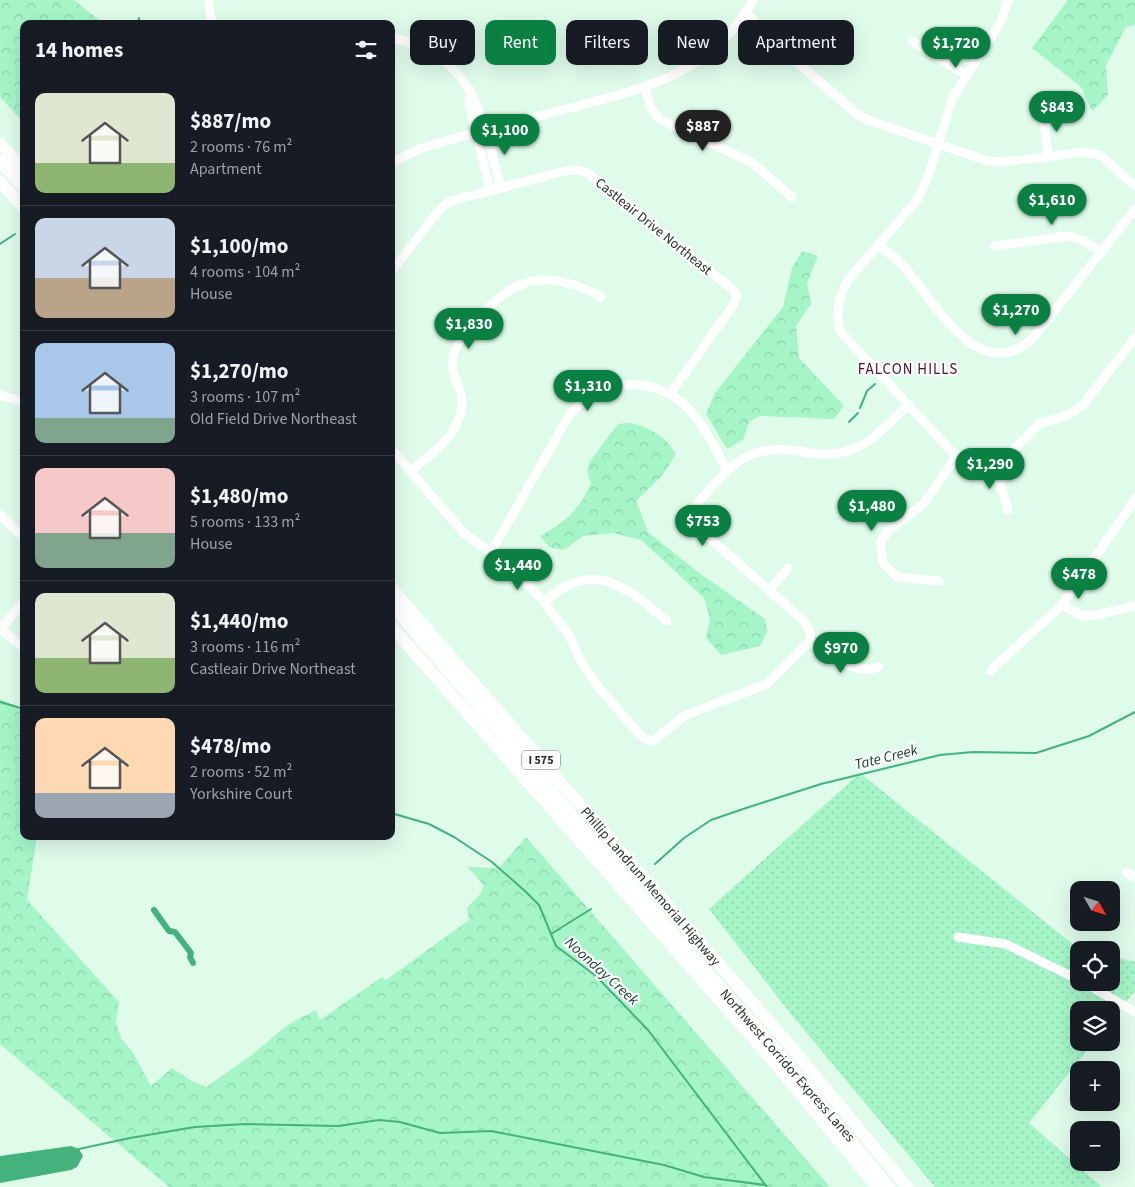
<!DOCTYPE html>
<html lang="en">
<head>
<meta charset="utf-8">
<style>
  body { margin:0; font-family:"Source Sans 3",sans-serif; background:#20242c; color:#f1f3f6; height:100vh; display:flex; flex-direction:column; font-size:19px; white-space:nowrap }
  * { box-sizing:border-box; margin:0 }
  p { font-size:16px; color:#9ea1a6 }
  .icon { flex:none; width:28px; height:28px; fill:none; stroke:currentColor; stroke-width:2; stroke-linecap:round; stroke-linejoin:round }
  .map { position:relative; flex:1; overflow:hidden }
  .drawer { position:absolute; left:20px; top:20px; width:375px; height:820px; display:flex; flex-direction:column; background:#171b24; border-radius:10px; box-shadow:0 5px 20px #0002 }
  .drawer>* { flex:none }
  .top-card { position:absolute; left:410px; top:20px; width:475px; height:45px; display:flex; gap:10px }
  .needle { width:32px; rotate:129deg }
  .buttons { position:absolute; left:1070px; top:881px; display:grid; gap:10px }
  .buttons a { display:grid; place-items:center; width:50px; height:50px; border-radius:10px; background:#171b24; box-shadow:0 5px 20px #0002; font-size:25px }
  .price { position:absolute; translate:-50% -42px; padding:0 11px; border-radius:18px; background:#0b8043; color:#fff; font-size:16px; line-height:32px; filter:drop-shadow(0 1px 2px #0008) }
  .price::after { content:''; position:absolute; left:50%; top:30px; width:15px; height:11px; margin-left:-8px; background:inherit; clip-path:polygon(0 0,100% 0,50% 100%) }
  .price.selected { background:#222; color:#fff }
  ul { padding:0; list-style:none }
  li { display:flex; align-items:center; gap:15px; height:125px; padding:0 15px }
  li+li { border-top:1px solid #363941 }
  li span { display:grid; place-items:center; flex:none; width:140px; height:100px; border-radius:10px; color:#555 }
  li>.icon { margin-inline-start:auto }
  span .icon { width:60px; height:60px; fill:#fffc; stroke-width:1 }
  li b { font-size:21px }
  h2 { display:flex; justify-content:space-between; align-items:center; height:60px; padding:0 15px; font-size:21px }
  .pill { padding:0 18px; border-radius:10px; background:#171b24; box-shadow:0 5px 20px #0002; font-size:18px; line-height:45px }
  .pill.selected { background:#0b8043; color:#fff }
  .map>svg:first-child { display:block }
  .grass { fill:url(#grass-dots) }
  .forest { fill:url(#forest-crowns) }
  .water { fill:#43b27d }
  .lines { fill:none; stroke-linecap:round; stroke-linejoin:round }
  .stream { stroke:#43b27d; stroke-width:2 }
  .canal { stroke:#43b27d; stroke-width:6 }
  .minor { stroke:#fff; stroke-width:9 }
  .highway { stroke:#fff; stroke-width:12 }
  .labels { text-anchor:middle; stroke-width:4.5; stroke-linejoin:round; paint-order:stroke }
  .shield { fill:#fff; stroke:#666d68; stroke-width:1 }
  .shield-label { font-size:12px; font-weight:bold; fill:#242e28 }
  .street-label { font-size:14px; fill:#242e28; stroke:#fff }
  .neighbourhood-label { font-size:15px; letter-spacing:1px; fill:#4b0d31; stroke:#fff }
  .water-label { font-size:15px; font-style:italic; fill:#0f3e29; stroke:#fff }
</style>
</head>
<body>
<div class="map">
<svg width="1135" height="1187" viewBox="0 0 1135 1187">
  <defs>
    <pattern id="grass-dots" width="8" height="8" patternUnits="userSpaceOnUse" patternTransform="scale(1.25)"><rect width="8" height="8" fill="#a5f5c9"/><path d="M2 2h.1M6 6h.1" fill="none" stroke="#8ed2ad" stroke-width="1.8" stroke-linecap="round"/></pattern>
    <pattern id="forest-crowns" width="20" height="18" patternUnits="userSpaceOnUse" patternTransform="scale(1.25)"><rect width="20" height="18" fill="#a5f5c9"/><path d="M2 6a3 3 0 1 1 6 0M12 15a3 3 0 1 1 6 0" fill="none" stroke="#8ed2ad"/></pattern>
  </defs>
  <rect width="100%" height="100%" fill="#dffbea"/>
  <path class="grass" d="M860 773 1075 946 1089 950H1079V982H1111V956L1135 962V991L1111 1020V1010H1079V1042L1093 1043 1029 1123 1102 1187H935L790 1013 709 909Z"/>
  <path class="forest" d="M0 0H74L104 24H24V123L0 97Z
    M1068 0H1135V25L1126 27 1106 65 1108 95 1092 111 1081 87 1032 48Z
    M802 251 818 256 807 283 811 304 796 326 799 358 844 406 834 419 759 416 749 422 743 440 727 449 706 414 715 393 783 307 792 268Z
    M629 423C649 427 665 435 676 454L662 476 636 501 648 532 702 575 765 619 767 632 760 646 721 655 706 638 710 618 704 598 641 540 613 533 583 536 564 550 549 547 540 536C567 521 577 512 591 484L587 471 590 461 618 424Z
    M0 699 24 710V836H37L27 900 119 1002 116 1023 121 1038 132 1051 151 1086 172 1068 192 1081 206 1087 249 1057 289 1024 316 1010 320 1020 382 977 386 980 469 920 467 908 481 893 484 886 468 867 499 868 526 837 830 1187H169L0 1044Z"/>
  <path class="water" d="M71 1146 79 1149 83 1156 77 1167 71 1170 0 1183V1156Z"/>
  <g class="lines">
    <path class="stream" d="M138 24 139 18
      M0 244 15 234
      M860 408 867 391 875 384
      M849 422 858 413
      M0 702 24 709
      M391 813 429 824 454 837 492 862 526 892 539 905 556 946 596 976 648 1030 767 1187
      M655 864 684 838 711 820 746 808 821 784 940 755 973 752 1036 753 1089 736 1135 712
      M551 934 591 909
      M79 1149 130 1138 195 1127 245 1124 338 1126 379 1120 400 1122 440 1133 491 1131 664 1165 704 1177 765 1185"/>
    <path class="canal" d="M154 910 169 931 175 932 191 953 190 957 193 963"/>
    <path class="minor" d="M208 0 212 24
      M1008 0 1000 23 953 97 927 179 917 200 848 280C839 296 835 313 840 331L952 452 964 460 983 465 1007 456 1039 424 1068 415 1082 406 1135 338
      M746 12 775 43 857 114 868 120 988 161 1004 162 1084 152 1100 155 1135 186
      M739 23 768 41
      M391 38C474 52 483 120 501 188
      M912 41 966 75
      M645 88 651 108 659 119 751 162 792 197
      M470 90 469 103 490 190
      M1043 113 1048 155
      M391 163 419 149C467 134 517 122 566 109 643 89 712 75 753 0
      M880 245C888 253 898 260 905 268 935 302 979 388 1033 338L1135 209
      M994 246 1067 236 1083 240 1100 251
      M391 272 440 209 451 201 565 171 578 170 588 173 731 288 737 295 734 304 670 394
      M0 395 24 402
      M391 449 464 533 516 571 544 602 570 637 580 660 599 688 641 736 652 742 683 717 694 712 767 684 810 641V632L804 621 697 527 692 517C694 505 705 495 713 486 739 456 758 445 799 451 814 454 828 456 844 452 870 446 889 423 908 405
      M994 463 1008 510
      M411 471C429 456 450 442 459 418 470 389 448 381 453 357 456 343 468 332 476 322 513 274 550 269 601 297
      M0 515 24 538
      M490 554 570 414C604 376 660 374 693 414 707 430 716 451 727 470
      M939 581 897 577 883 563 880 543 888 531 923 504 957 456
      M770 589 788 568
      M544 602C593 558 625 586 667 621
      M1062 605 1083 616 1097 615 1135 606
      M0 629 24 601
      M0 629 24 648
      M810 641C830 652 854 677 878 667
      M990 671 1062 605 1135 499
      M1126 872 1135 877
      M958 937 1006 944 1079 980
      M1083 982 1135 1012"/>
    <path class="highway" d="M0 143 24 170
      M0 161 24 188
      M0 181 24 208
      M391 588 792 1048 907 1187
      M391 604 693 957 780 1054 889 1187
      M391 626 773 1061 877 1187"/>
  </g>
  <g class="labels">
    <rect class="shield" x="522" y="750.5" width="38" height="19" rx="4"/>
    <g class="shield-label">
      <text x="541" y="764">I 575</text>
    </g>
    <g class="street-label">
      <text transform="translate(654 226) rotate(39)" y="5">Castleair Drive Northeast</text>
      <text transform="translate(651 886) rotate(49)" y="5">Phillip Landrum Memorial Highway</text>
      <text transform="translate(788 1065) rotate(49)" y="5">Northwest Corridor Express Lanes</text>
    </g>
    <g class="neighbourhood-label">
      <text x="908" y="374">FALCON HILLS</text>
    </g>
    <g class="water-label">
      <text transform="translate(886 757) rotate(-14)" y="5">Tate Creek</text>
      <text transform="translate(602 971) rotate(42)" y="5">Noonday Creek</text>
    </g>
  </g>
</svg>
<div class="buttons">
<a><svg class="needle" viewBox="-14 -14 28 28"><path d="M0-13l5 13h-10z" fill="#e53935"/><path d="M0 13l5-13h-10z" fill="#9ea1a6"/></svg></a>
<a><svg class="icon" aria-label="locate" viewBox="0 0 24 24"><circle cx="12" cy="12" r="6"/><path d="M12 2v4M12 18v4M2 12h4M18 12h4"/></svg></a>
<a><svg class="icon" aria-label="layers" viewBox="0 0 24 24"><path d="M12 4l9 5-9 5-9-5zM3 14l9 5 9-5"/></svg></a>
<a>+</a>
<a>−</a>
</div>
<b class="price" style="left:956px;top:69px">$1,720</b>
<b class="price" style="left:1057px;top:133px">$843</b>
<b class="price selected" style="left:703px;top:152px">$887</b>
<b class="price" style="left:505px;top:156px">$1,100</b>
<b class="price" style="left:1052px;top:226px">$1,610</b>
<b class="price" style="left:1016px;top:336px">$1,270</b>
<b class="price" style="left:469px;top:350px">$1,830</b>
<b class="price" style="left:588px;top:412px">$1,310</b>
<b class="price" style="left:990px;top:490px">$1,290</b>
<b class="price" style="left:872px;top:532px">$1,480</b>
<b class="price" style="left:703px;top:547px">$753</b>
<b class="price" style="left:518px;top:591px">$1,440</b>
<b class="price" style="left:1079px;top:600px">$478</b>
<b class="price" style="left:841px;top:674px">$970</b>
<div class="top-card">
<a class="pill">Buy</a>
<a class="pill selected">Rent</a>
<a class="pill">Filters</a>
<a class="pill">New</a>
<a class="pill">Apartment</a>
</div>
<section class="drawer">
<h2>14 homes<svg class="icon" aria-label="filters" viewBox="0 0 24 24"><path d="M4 7h16M4 17h16"/><circle cx="9" cy="7" r="2"/><circle cx="15" cy="17" r="2"/></svg></h2>
<ul>
<li><span style="background:linear-gradient(#dfe7d0 70%,#8fb573 0)"><svg class="icon" aria-label="home" viewBox="0 0 24 24"><path d="M3 11l9-7 9 7M6 9v11h12V9"/></svg></span><div><b>$887/mo</b><p>2 rooms · 76 m²</p><p>Apartment</p></div></li>
<li><span style="background:linear-gradient(#c9d6e8 60%,#b9a48a 0)"><svg class="icon" aria-label="home" viewBox="0 0 24 24"><path d="M3 11l9-7 9 7M6 9v11h12V9"/></svg></span><div><b>$1,100/mo</b><p>4 rooms · 104 m²</p><p>House</p></div></li>
<li><span style="background:linear-gradient(#a9c7e8 75%,#7fa58c 0)"><svg class="icon" aria-label="home" viewBox="0 0 24 24"><path d="M3 11l9-7 9 7M6 9v11h12V9"/></svg></span><div><b>$1,270/mo</b><p>3 rooms · 107 m²</p><p>Old Field Drive Northeast</p></div></li>
<li><span style="background:linear-gradient(#f6c9c9 65%,#7fa58c 0)"><svg class="icon" aria-label="home" viewBox="0 0 24 24"><path d="M3 11l9-7 9 7M6 9v11h12V9"/></svg></span><div><b>$1,480/mo</b><p>5 rooms · 133 m²</p><p>House</p></div></li>
<li><span style="background:linear-gradient(#dfe7d0 65%,#8fb573 0)"><svg class="icon" aria-label="home" viewBox="0 0 24 24"><path d="M3 11l9-7 9 7M6 9v11h12V9"/></svg></span><div><b>$1,440/mo</b><p>3 rooms · 116 m²</p><p>Castleair Drive Northeast</p></div></li>
<li><span style="background:linear-gradient(#ffd9b3 75%,#9aa5b1 0)"><svg class="icon" aria-label="home" viewBox="0 0 24 24"><path d="M3 11l9-7 9 7M6 9v11h12V9"/></svg></span><div><b>$478/mo</b><p>2 rooms · 52 m²</p><p>Yorkshire Court</p></div></li>
</ul>
</section>
</div>
</body>
</html>
